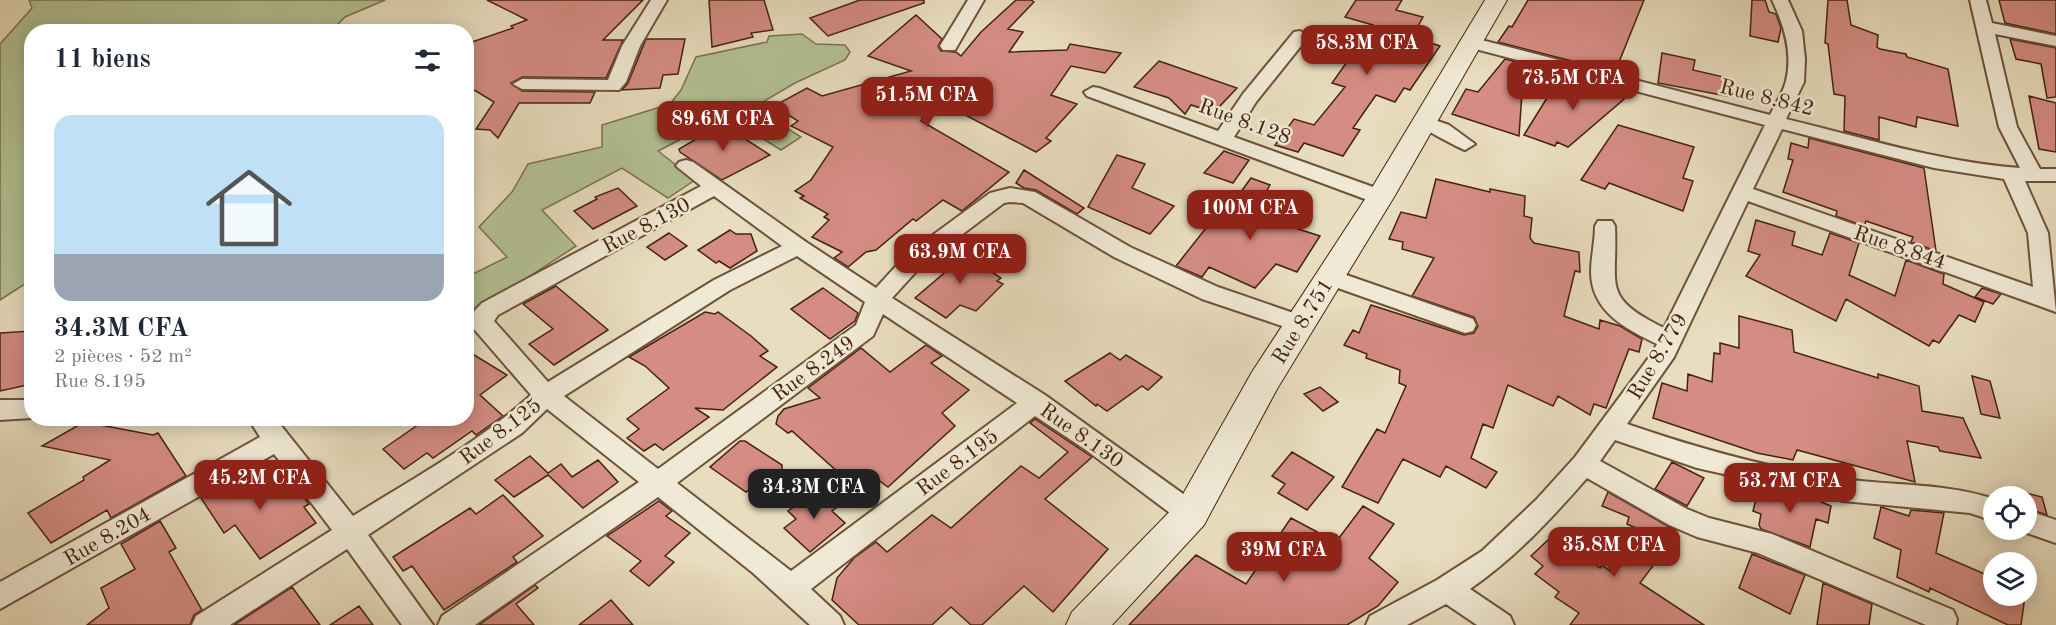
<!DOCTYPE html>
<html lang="fr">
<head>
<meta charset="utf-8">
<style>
  body { margin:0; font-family:"Old Standard TT",serif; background:#f6f6f7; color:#1f2937; height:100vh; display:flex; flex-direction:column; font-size:22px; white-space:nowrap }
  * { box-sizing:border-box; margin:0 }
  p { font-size:20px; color:#747a83 }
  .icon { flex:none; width:33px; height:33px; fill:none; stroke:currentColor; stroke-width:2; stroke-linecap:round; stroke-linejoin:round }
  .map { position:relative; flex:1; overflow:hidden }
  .drawer { position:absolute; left:24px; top:24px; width:450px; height:402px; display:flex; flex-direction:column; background:#fff; border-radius:24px; box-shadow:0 3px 15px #0003 }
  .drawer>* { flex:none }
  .controls { position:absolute; left:1983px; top:486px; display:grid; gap:12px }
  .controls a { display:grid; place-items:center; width:54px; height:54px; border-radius:50%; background:#fff; box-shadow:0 3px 15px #0003; font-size:30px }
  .price { position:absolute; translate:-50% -51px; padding:0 14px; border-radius:12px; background:#8f2418; color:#fff; font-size:20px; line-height:39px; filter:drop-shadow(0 2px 3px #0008) }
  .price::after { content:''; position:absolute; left:50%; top:36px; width:18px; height:14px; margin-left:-9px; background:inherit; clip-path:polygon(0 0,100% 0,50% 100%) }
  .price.current { background:#222; color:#fff }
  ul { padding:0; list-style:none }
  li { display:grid; align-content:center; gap:12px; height:318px; padding:0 30px }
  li+li { border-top:2px solid #e0e1e3 }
  li span { display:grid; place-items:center; height:186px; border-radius:18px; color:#555 }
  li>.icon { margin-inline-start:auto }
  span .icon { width:108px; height:108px; fill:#fffc; stroke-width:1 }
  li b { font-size:26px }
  h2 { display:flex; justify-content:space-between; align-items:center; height:72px; padding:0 30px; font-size:26px }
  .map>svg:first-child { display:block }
  .green { fill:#b3c294; stroke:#7c7252; stroke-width:1.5 }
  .building { fill:#d48c83; stroke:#44230f; stroke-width:1.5 }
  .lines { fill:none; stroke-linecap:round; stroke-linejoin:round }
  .street-casing { stroke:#6d523b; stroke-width:4 }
  .secondary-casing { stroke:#44230f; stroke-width:2 }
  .street { fill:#f0e9d5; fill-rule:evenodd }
  .secondary { fill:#f0e9d5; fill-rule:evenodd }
  .labels { text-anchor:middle; stroke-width:5; stroke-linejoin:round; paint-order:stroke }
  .street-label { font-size:21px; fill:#44230f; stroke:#f0e9d5 }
</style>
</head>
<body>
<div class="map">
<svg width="2056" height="625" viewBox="0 0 2056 625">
  <rect width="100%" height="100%" fill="#e8ddbe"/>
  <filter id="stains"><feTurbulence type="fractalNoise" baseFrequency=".00333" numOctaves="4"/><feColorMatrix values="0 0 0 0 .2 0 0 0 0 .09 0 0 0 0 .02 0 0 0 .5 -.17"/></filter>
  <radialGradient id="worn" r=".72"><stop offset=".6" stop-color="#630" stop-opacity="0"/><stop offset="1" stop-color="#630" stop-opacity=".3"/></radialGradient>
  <path class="green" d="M29 0H385L345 17 331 31 32 32 31 280 0 300V44L32 8Z
    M802 34 816 44 845 45 850 52 845 60 795 83 754 107 801 137 781 150 726 116 658 151 695 180 668 198 622 168 542 210 576 246 467 317V277L507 257 479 227 512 192 528 164 602 147V125L670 104 681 90 696 57 767 42 769 36Z"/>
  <path class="building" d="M487 0H643L603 40H623L606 78 522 77 511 83 522 91 595 92 590 103H519L498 138 490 130 476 129 494 102 466 85V44L513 28 511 26 527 20Z
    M709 0H764L773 30 751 33 753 37 712 47Z
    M860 0H924V3L828 36 810 18Z
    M1016 0H1031L1034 2 1008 29 1023 32 1009 52 1067 50 1070 44 1121 53 1105 73 1071 66 1051 95 1077 104 1046 138 1051 141 1036 152 933 98 921 121 1009 172 962 211 943 200 916 221 913 219 876 250 866 252 848 267 834 258 842 252 812 237 829 220 824 217 828 214 800 198 804 196 795 191 811 180 833 147 791 126 798 121 774 106 807 88 822 96 911 71 868 56 916 15 942 39 938 46 941 51 956 52 961 56 981 32Z
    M1356 0H1402L1396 10 1423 17 1412 37 1440 46 1410 90 1404 88 1395 102 1376 95 1353 128 1360 130 1343 156 1304 143 1298 152 1275 145 1294 119 1314 125 1345 87 1332 83 1373 25 1345 17Z
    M1528 0H1644L1615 72 1498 42 1509 26 1512 27Z
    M1752 0H1765L1769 12 1776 14 1781 28 1778 42 1750 36Z
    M1828 0H1847L1851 25 1878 35 1877 47 1880 49 1906 54 1907 57 1948 69 1958 126 1917 117 1916 127 1879 117V140L1844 131 1845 96 1834 94 1828 44 1825 43Z
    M1999 0H2056V34L2005 23Z
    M646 39H685L678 74 663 75 660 88 622 90 628 83Z
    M2010 39 2056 48V97L2047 98 2041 64 2016 59Z
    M1662 53 1695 60 1693 70 1728 78 1727 96 1658 83Z
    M1505 59 1524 64 1519 136 1452 114 1466 89 1478 92Z
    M1159 61 1237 88 1219 107 1214 105 1210 111 1191 105 1185 114 1169 98 1134 87Z
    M1566 75 1630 94 1568 147 1557 142 1555 146 1524 135 1550 93Z
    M2029 96 2056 103V152L2039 149Z
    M722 124 770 155 722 180 680 152 679 149Z
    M1618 125 1694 147 1683 178 1693 181 1683 211 1609 183 1605 189 1581 180Z
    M1809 138 1924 168 1936 251 1911 242 1913 237 1866 221 1864 226 1836 216 1837 211 1783 192 1793 160 1788 159 1791 143 1808 148Z
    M1224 151 1249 160 1233 183 1204 173Z
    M1117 155 1145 164 1132 188 1174 206 1150 234 1088 207Z
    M1024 170 1084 208 1077 214 1036 190 1024 188 1016 183Z
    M1251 178 1270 185 1260 203 1297 216 1292 227 1320 236 1297 272 1276 264 1255 288 1209 267 1202 277 1176 266 1210 223 1216 226Z
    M1436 179 1490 192V189L1525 196 1524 216 1532 218 1530 238 1534 243 1579 252 1580 272 1575 271 1564 316 1599 329 1600 320 1620 326 1642 339 1639 352 1629 349 1606 408 1594 404 1590 415 1558 396 1553 406 1508 385 1493 428 1483 424 1471 458 1497 472 1486 488 1446 466 1440 477 1403 459 1378 503 1342 487 1377 429 1385 433 1406 386 1399 383 1400 370 1366 358 1367 354 1344 345 1353 330 1359 333 1371 305 1464 335 1474 333 1478 326 1474 317 1412 296 1434 258 1402 249 1403 242 1389 239 1401 212 1426 218Z
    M618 188 637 206 593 229 574 211 597 199 595 197Z
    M1756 220 1795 232 1792 245 1822 255 1830 233 1859 243 1849 275 1895 296 1906 260 1944 274 1943 284 1984 302 1975 322 1959 315 1939 343 1933 340 1929 346 1846 299 1836 321 1746 276 1760 255 1748 251Z
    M730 230 736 234H751L757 251 730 268 719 261 716 263 698 250Z
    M669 233 687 246 665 260 647 247Z
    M948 248 954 252 957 249 1001 278 997 281 1003 284 976 311 960 305 946 318 915 298 950 268 935 258Z
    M556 286 608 330 554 365 529 344 553 329 523 304Z
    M823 288 858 313 855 321 830 339 791 309Z
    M1982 288 2001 294 1993 304 1975 297Z
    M705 312 715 314 718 312 751 336 768 351 760 356 777 367 723 410 695 408 709 417 663 450 655 444 644 451 627 438 639 429 627 419 669 388 645 366 629 357Z
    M1739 316 1792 330 1794 352 1878 378V374L1919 386 1922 411 1963 418 1981 458 1940 451 1938 447 1907 441 1915 482 1797 450 1793 460 1757 453 1653 418 1662 383 1687 391 1688 374 1712 382 1714 353 1720 354V343L1739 348Z
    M32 331V384L0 391V333Z
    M926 345 942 356 931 363 969 390 942 413 955 426 888 487 874 477 858 490 792 431 788 433 776 424 778 416 784 409 820 398 808 388 861 348 890 372Z
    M466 350 507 375 480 395 503 416 476 435 472 431 433 458 427 453 404 469 383 449 428 418H466Z
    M1110 353 1120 360 1126 355 1162 377 1148 390 1142 386 1107 411 1097 404 1096 406 1065 381Z
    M1972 376 1990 381 2000 418 1981 414Z
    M1320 387 1338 402 1323 411 1304 394Z
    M1035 419 1092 457 1045 499 1108 549 1053 612 1024 586 982 625H971L951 607 932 625H859L832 600 837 578 854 558 876 542 887 552 932 515 951 528 1021 466 1039 478 1068 452 1030 423Z
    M84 422 153 435 158 433 186 476 111 518 107 510 51 543 28 513 84 480 83 477 110 460 42 446Z
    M740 441H745L782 465V473L757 495 749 490 746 492 710 467Z
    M1292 452 1334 477 1307 510 1278 493 1285 484 1272 476Z
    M530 456 548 473 561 464 572 477 598 460 618 482 583 508 548 475 514 497 495 480Z
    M1672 462 1704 478 1687 506 1655 489Z
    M255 467 270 489 289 478 309 504 304 507 316 523 260 559 235 525 224 533 201 498Z
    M1768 486 1802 494 1831 506 1828 523 1816 519 1810 547 1761 529 1759 525 1761 514 1753 511 1759 487 1767 491Z
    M819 489 841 504 832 511 845 523 810 552 784 528 796 519 788 511Z
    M1608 492 1673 529 1670 533 1676 535 1640 583 1704 625H1570L1579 613 1555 597 1559 592 1535 574 1543 566 1531 556 1548 540 1558 548 1561 545 1573 553 1575 551 1600 568 1602 565 1614 574 1647 533 1627 524 1629 517 1602 506Z
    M2026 493 2042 497 2047 515 2026 508Z
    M503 495 543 536 513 557 517 562 444 610 412 566 403 571 393 557 470 508 476 514Z
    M659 501 672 511 666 516 690 533 665 556 674 562 649 586 630 571 641 561 607 536Z
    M1363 506 1394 524 1369 558 1398 582 1378 606 1347 625H1129L1196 555 1246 584 1291 518 1336 542Z
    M1881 507 1909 516 1911 510 1944 513 1936 553 1994 578V596H2025L2021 625H2008L1930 588 1929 592 1897 577 1901 550 1874 538Z
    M160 521 176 548 169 552 202 610 194 615 190 625H87L109 608 101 588 135 569 121 544Z
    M1752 554 1805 575 1790 614 1739 588Z
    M1823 583 1872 604 1869 625H1817Z
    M535 585 538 588 516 604 534 625H479Z
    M292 587 320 625H234Z
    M611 600 633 625H579Z
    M359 606 373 625H330Z"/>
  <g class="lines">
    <defs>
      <path id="street" d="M651 0H667L640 46 626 82 619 90 522 89 513 84 522 79 608 80 622 46Z
        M968 0H984L955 50H943L940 46Z
        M1772 0H1788L1802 31 1805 59 1804 82 1786 119C1864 138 1940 162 2020 168L1999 127 1970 0H1986L1992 23 2056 36V46L1995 34 2017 127 2040 169H2056V181H2025L2048 233 2056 312 1748 201 1674 357 1627 424C1697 448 1770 469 1844 479 1894 486 1946 483 1994 499V521L1970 513 1843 501 1697 468 1615 440 1600 461 1687 509 1709 518 1772 534 1953 610 1957 619 1956 625H1926L1758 553 1697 537 1669 525 1587 478C1551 519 1515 558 1470 589L1510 616 1514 625H1477L1446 604 1407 625H1366L1370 616 1437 580 1482 551 1536 500 1575 457 1653 352 1657 344C1626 329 1592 312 1591 273 1591 257 1595 242 1595 226L1598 221H1612L1615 226C1618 286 1600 297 1664 328L1765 125 1464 46 1461 42 1470 37 1770 115C1775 105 1783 93 1786 81 1793 53 1784 25 1772 0ZM1782 129 1934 168 2004 179 2028 233 2033 287 1753 189Z
        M1300 31 1309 36 1256 102 1234 137 1387 192 1390 197 1387 202H1373L1087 96 1084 92 1093 87 1099 88 1218 131 1243 94 1294 32Z
        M1423 116 1449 125 1475 144 1465 150C1459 148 1416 125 1414 122L1416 118Z
        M686 160 693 162 806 242 876 288 907 254 990 193 1010 188 1035 192 1130 247 1218 287 1308 318 1311 324 1308 330 1300 332 1202 299 1114 257 1023 203 1010 202 1004 203 923 264 892 298 1045 395 1200 506 1204 514 1200 522 1191 525 1182 522 1086 450 1035 416 811 589 840 616 844 625H810L753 573 658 497 475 625H438L442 616 639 482 547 409 522 433 368 535 433 625H402L347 549 230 625H192L196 616 332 530 274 454 0 609V582L260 437 248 418H275L353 516C414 478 478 443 531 395L474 329 471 323 475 310 482 303 701 186 676 166 679 162ZM714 196 782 246 714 280 548 382 494 321 498 315ZM797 256 865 302 856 325 658 469 564 396 730 290ZM883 314 1017 403 791 571 677 483 873 336Z
        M1329 269 1473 319 1476 325 1473 331 1465 333 1321 282 1318 277 1321 272Z
        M0 400H32V418L0 420Z
        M2026 510 2056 520V543L2018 530H2026Z"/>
      <path id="secondary" d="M1485 0H1507L1394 197 1277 389 1204 525 1112 625H1066L1072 612 1178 503 1252 372 1367 196Z"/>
    </defs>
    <use href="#street" class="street-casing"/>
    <use href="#secondary" class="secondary-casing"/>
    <use href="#street" class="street"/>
    <use href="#secondary" class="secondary"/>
  </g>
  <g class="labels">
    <g class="street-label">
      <text transform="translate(1767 97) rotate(14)" y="7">Rue 8.842</text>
      <text transform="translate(1245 121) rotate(20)" y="7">Rue 8.128</text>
      <text transform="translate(646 225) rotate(-28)" y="7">Rue 8.130</text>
      <text transform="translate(1900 247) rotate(19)" y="7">Rue 8.844</text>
      <text transform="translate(1302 321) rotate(-58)" y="7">Rue 8.751</text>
      <text transform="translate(1657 356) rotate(-59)" y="7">Rue 8.779</text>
      <text transform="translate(813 368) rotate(-36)" y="7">Rue 8.249</text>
      <text transform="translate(500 431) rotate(-37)" y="7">Rue 8.125</text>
      <text transform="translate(1082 435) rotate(35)" y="7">Rue 8.130</text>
      <text transform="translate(957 462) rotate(-37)" y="7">Rue 8.195</text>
      <text transform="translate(107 536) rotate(-30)" y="7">Rue 8.204</text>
    </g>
  </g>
  <rect width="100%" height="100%" filter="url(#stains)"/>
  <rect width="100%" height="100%" fill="url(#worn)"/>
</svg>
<div class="controls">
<a><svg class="icon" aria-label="locate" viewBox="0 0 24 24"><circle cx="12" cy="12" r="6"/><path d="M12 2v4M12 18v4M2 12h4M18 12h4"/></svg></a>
<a><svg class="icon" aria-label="layers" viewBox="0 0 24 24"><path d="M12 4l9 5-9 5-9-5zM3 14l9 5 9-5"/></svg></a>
</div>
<b class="price" style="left:1367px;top:76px">58.3M CFA</b>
<b class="price" style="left:1573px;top:111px">73.5M CFA</b>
<b class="price" style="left:927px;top:128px">51.5M CFA</b>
<b class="price" style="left:723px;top:152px">89.6M CFA</b>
<b class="price" style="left:1250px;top:241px">100M CFA</b>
<b class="price" style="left:960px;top:285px">63.9M CFA</b>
<b class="price" style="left:260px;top:511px">45.2M CFA</b>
<b class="price" style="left:1790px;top:514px">53.7M CFA</b>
<b class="price current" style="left:814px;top:520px">34.3M CFA</b>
<b class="price" style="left:1614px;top:578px">35.8M CFA</b>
<b class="price" style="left:1284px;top:583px">39M CFA</b>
<section class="drawer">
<h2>11 biens<svg class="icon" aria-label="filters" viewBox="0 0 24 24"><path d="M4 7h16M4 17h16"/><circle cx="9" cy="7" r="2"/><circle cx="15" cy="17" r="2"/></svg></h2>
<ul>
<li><span style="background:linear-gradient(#bfe0f5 75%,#9aa5b1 0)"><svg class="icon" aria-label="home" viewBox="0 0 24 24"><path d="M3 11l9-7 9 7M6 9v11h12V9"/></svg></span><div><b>34.3M CFA</b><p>2 pièces · 52 m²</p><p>Rue 8.195</p></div></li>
</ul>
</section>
</div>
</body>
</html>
